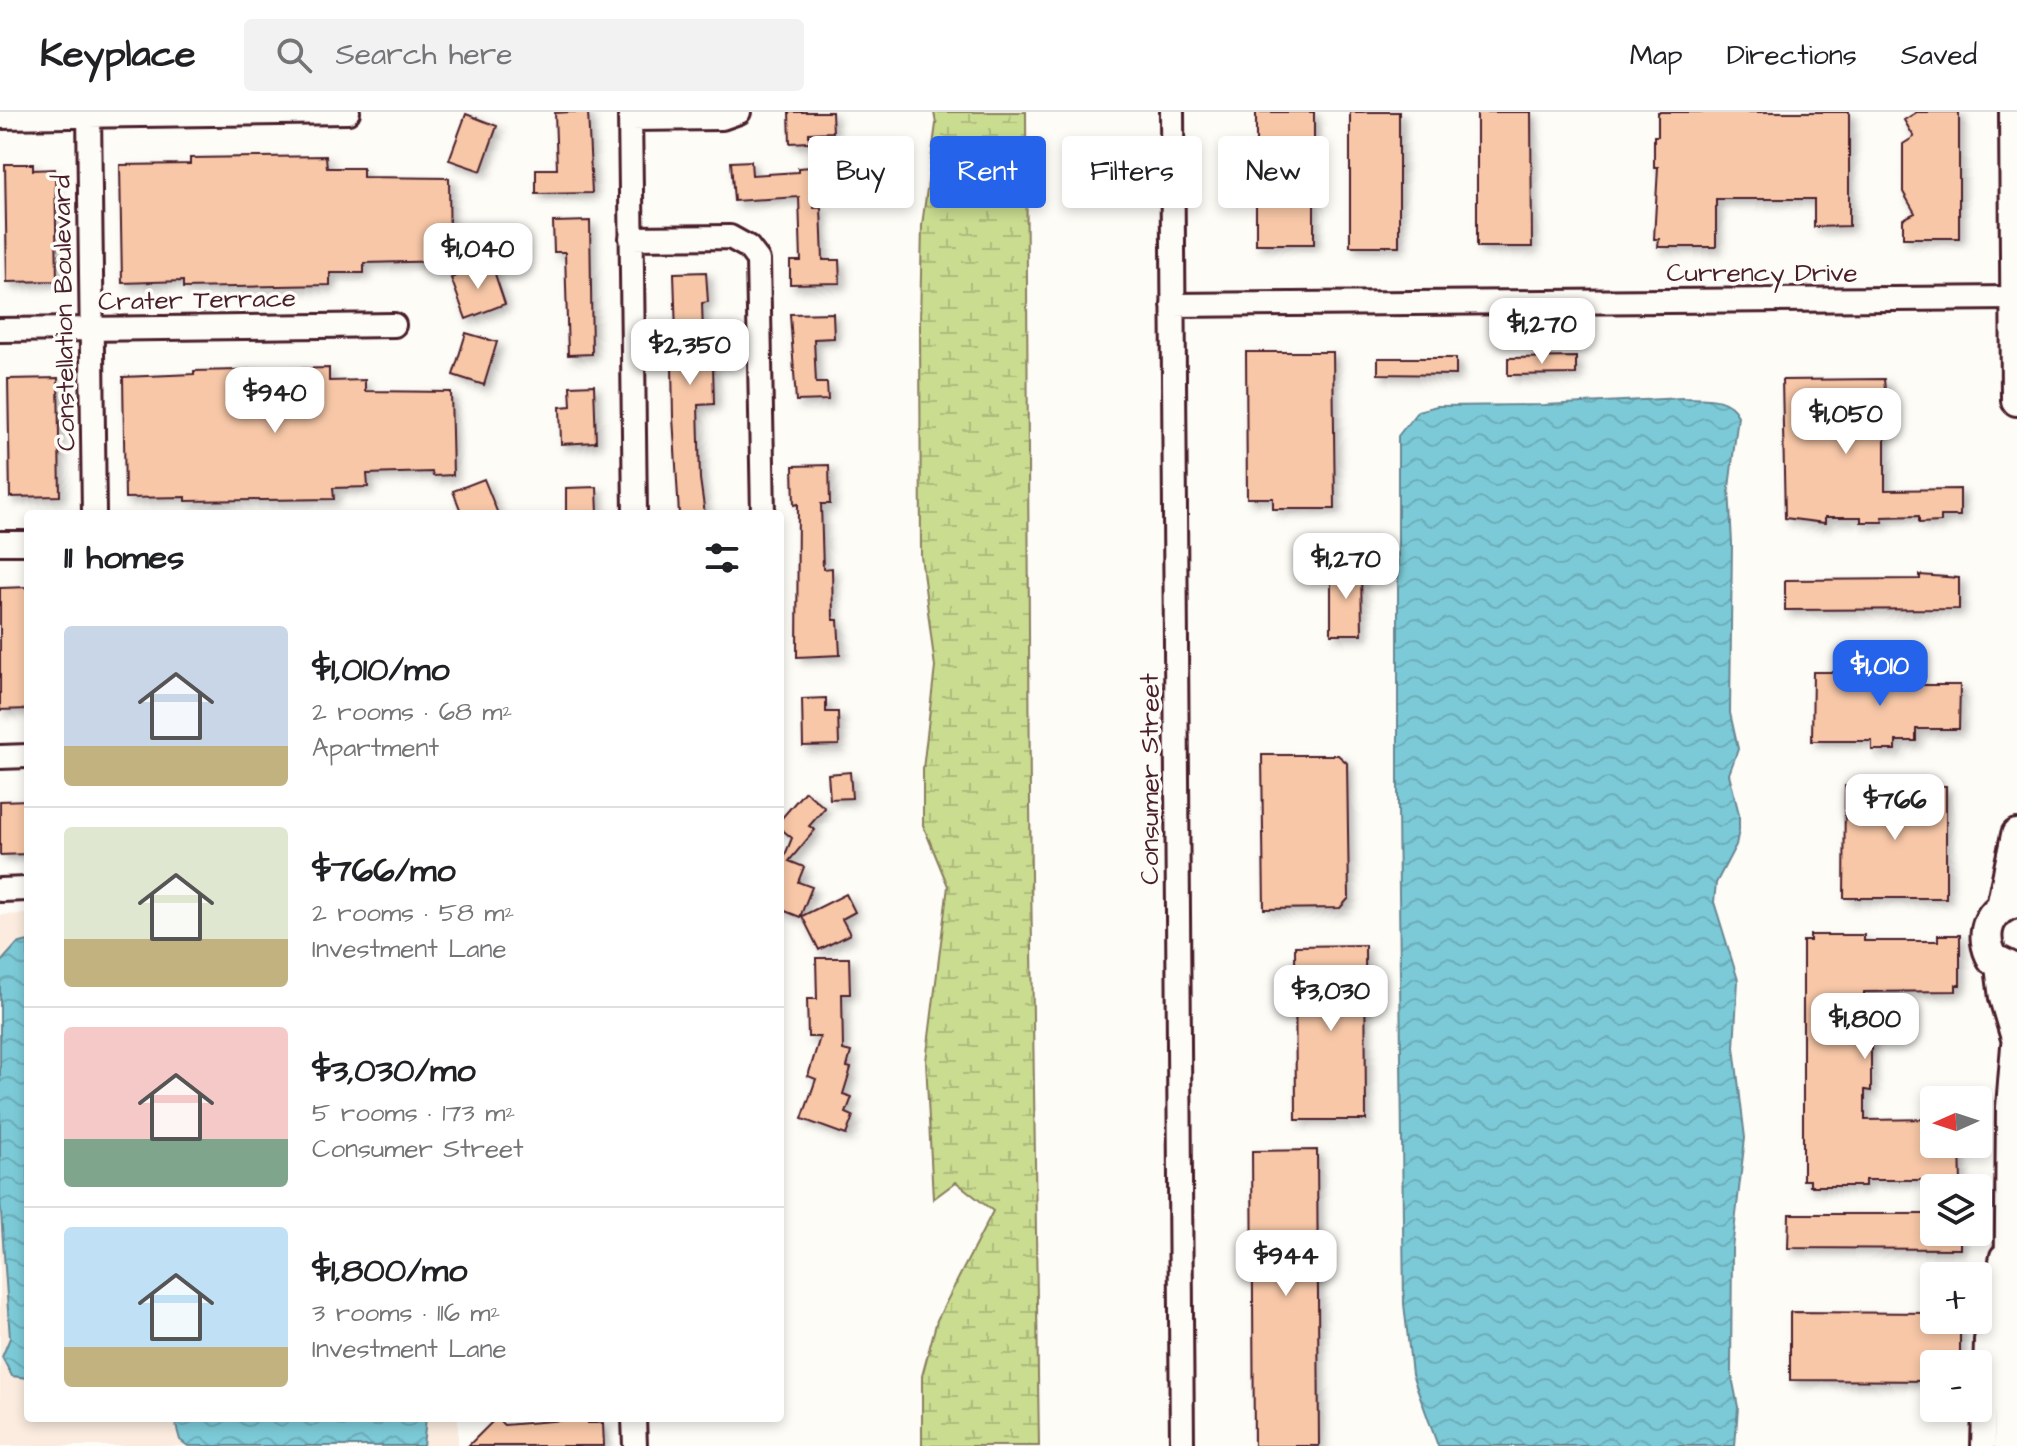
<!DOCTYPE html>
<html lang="en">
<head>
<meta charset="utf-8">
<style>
  body { margin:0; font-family:"Architects Daughter",sans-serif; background:#f2f2f2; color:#202124; height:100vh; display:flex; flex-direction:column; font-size:30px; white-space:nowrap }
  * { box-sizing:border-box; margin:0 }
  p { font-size:26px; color:#757577 }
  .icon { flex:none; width:44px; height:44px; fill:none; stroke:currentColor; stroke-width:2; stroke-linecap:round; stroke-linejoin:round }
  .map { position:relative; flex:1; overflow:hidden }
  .side { position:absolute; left:24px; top:398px; width:760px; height:912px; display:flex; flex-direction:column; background:#fff; border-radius:8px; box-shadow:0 4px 12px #0003 }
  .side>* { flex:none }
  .hud { position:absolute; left:808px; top:24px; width:760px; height:72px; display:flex; gap:16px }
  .needle { width:52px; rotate:267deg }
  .controls { position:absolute; left:1920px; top:974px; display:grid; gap:16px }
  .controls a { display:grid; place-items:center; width:72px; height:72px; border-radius:8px; background:#fff; box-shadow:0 4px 12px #0003; font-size:40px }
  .price { position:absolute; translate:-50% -68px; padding:0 18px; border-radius:16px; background:#fff; color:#222; font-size:26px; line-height:52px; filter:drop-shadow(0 2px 4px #0008) }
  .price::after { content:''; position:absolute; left:50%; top:48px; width:24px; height:18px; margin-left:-12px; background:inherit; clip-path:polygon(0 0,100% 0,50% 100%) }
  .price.selected { background:#2563eb; color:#fff }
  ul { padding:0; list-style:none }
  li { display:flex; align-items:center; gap:24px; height:200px; padding:0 40px }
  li+li { border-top:2px solid #e0e0e0 }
  li span { display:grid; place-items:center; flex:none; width:224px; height:160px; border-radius:8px; color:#555 }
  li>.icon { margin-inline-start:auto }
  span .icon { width:96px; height:96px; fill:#fffc; stroke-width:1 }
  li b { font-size:34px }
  h2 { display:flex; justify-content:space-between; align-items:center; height:96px; padding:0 40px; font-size:34px }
  .pill { padding:0 28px; border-radius:8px; background:#fff; box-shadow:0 4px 12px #0003; font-size:28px; line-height:72px }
  .pill.selected { background:#2563eb; color:#fff }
  header { display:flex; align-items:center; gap:48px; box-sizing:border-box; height:112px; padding:0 40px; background:#fff; border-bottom:2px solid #e0e0e0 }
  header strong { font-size:38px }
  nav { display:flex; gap:44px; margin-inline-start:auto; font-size:28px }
  .search { width:560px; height:72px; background:#f2f2f2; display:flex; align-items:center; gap:20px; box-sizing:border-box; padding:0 28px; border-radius:8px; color:#757577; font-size:30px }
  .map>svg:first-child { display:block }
  .built { fill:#fbecdf }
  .wetland { fill:url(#wetland-marsh); stroke:#8a7e5e; stroke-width:2 }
  .water { fill:url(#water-waves); stroke:#678692; stroke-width:2 }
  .building { fill:#f7c7a7; stroke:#4a1f2b; stroke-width:2; filter:url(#shadow) }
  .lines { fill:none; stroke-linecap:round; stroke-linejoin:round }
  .street-casing { stroke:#4a1f2b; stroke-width:28 }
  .secondary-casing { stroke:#4a1f2b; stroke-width:36 }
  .street { stroke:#fdfcf7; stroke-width:22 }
  .secondary { stroke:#fdfcf7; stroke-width:30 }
  .labels { text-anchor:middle; stroke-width:7; stroke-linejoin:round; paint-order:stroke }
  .street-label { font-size:26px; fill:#4a1f2b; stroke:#fdfcf7 }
</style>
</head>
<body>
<header>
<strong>Keyplace</strong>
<div class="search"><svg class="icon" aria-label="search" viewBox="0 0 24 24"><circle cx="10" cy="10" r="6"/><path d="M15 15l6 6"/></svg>Search here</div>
<nav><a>Map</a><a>Directions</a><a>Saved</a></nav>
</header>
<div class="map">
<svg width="2017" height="1334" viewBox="0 0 2017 1334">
  <defs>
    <pattern id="wetland-marsh" width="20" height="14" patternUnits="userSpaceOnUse" patternTransform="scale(2)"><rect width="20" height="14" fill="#c9dc90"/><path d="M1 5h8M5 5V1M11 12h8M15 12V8" fill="none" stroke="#aebc7c"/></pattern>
    <pattern id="water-waves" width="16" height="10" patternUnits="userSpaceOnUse" patternTransform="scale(2)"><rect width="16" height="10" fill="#7bcad7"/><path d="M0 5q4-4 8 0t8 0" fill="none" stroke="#6cadb9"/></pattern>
    <filter id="shadow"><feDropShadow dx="5" dy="5" stdDeviation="4" flood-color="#0004"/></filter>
  </defs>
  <rect width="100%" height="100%" fill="#fdfcf7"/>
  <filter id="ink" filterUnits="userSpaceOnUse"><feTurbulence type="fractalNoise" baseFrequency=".0125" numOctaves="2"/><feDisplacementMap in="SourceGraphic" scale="16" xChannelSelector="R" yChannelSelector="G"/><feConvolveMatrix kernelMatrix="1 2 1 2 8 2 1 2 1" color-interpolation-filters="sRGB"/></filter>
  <g filter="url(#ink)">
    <path class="built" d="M28 802V1306H458V1334H0V803Z"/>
    <path class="wetland" d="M934 0H1026L1030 691 1039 1334H922V1264L937 1208 993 1099 956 1070 933 1087 926 949 948 774 923 713V657L935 555 921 444 920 212 922 113 936 12Z"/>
    <path class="water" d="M1682 286C1703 287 1728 283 1738 304L1729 376 1732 431 1730 601 1738 637 1729 662 1739 702V718L1736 733 1716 771 1714 790 1738 868 1734 935 1745 1026 1732 1137 1731 1260 1738 1295 1735 1334H1438L1412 1262 1404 1192 1398 699V324L1418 299 1437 294 1545 293Z
      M28 829V1266L12 1264 2 1245 10 1226 0 1087V851L17 832Z
      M174 1306H426L423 1334H188L180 1328Z"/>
    <path class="building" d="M571 0H588L592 81 536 82V57H557L555 1Z
      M789 0H832L833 20 809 21V30L790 31Z
      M1256 0H1314V132H1256Z
      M1350 0H1399V134H1350Z
      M1477 0H1531L1532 135H1477Z
      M1658 0H1849V114L1814 115V87H1716V135H1658L1659 127H1654L1658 55H1654V24H1658Z
      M1917 0H1959V126H1903V107L1915 101 1903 80V32L1914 25 1904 8Z
      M466 2 497 14 481 59 449 48Z
      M326 44 327 56H363V65L449 66 450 149 364 151V161H330V173L183 176V169L122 171 120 53 190 52V46Z
      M751 49 752 63 798 60V56L811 55 814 96H821L823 148H839L840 171 790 172V149H801L799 85 734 89 731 50Z
      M5 52H33V58L55 57 57 169 7 170Z
      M590 109 592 242 568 243 565 140H554L553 110Z
      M491 150 505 192 466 207 451 166Z
      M706 160 708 190 702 191 704 252H713L714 292 698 293 700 367 705 402H679L673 305 672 253H677L674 161Z
      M833 201 834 226 814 227 816 271H827L828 288 796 289 790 202Z
      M466 221 497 230 484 273 453 263Z
      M1246 240H1333L1335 397H1273V386H1247Z
      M1576 245V262L1508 263V246Z
      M1378 246H1456V263L1378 262Z
      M329 256V269L365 268V279L451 280 453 363 433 364 432 360 367 362 368 375 333 376 334 387 186 389V385L125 386 123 265 194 262V259Z
      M58 266 60 384 10 385 8 267Z
      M1884 267 1888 311H1885V378L1960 377V404H1941V410L1919 411V404L1882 405 1883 410H1861V405H1825V411L1785 406 1782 268Z
      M594 273 596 330 561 332 560 295 571 294 570 274Z
      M829 353 830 392H821L823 457 832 456 833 508H838L840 543 797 545 798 392 794 393 793 354Z
      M484 367 498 402H462L453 379Z
      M597 375 598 402H566V376Z
      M1331 455H1361L1362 522H1331Z
      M1920 463 1959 466V497L1785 498V468L1920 467Z
      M28 475V597L0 598V476Z
      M1813 560H1916V573H1960L1959 617H1916V629H1896V638H1872V629H1812Z
      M826 586V600H838L839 633 803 634 802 587Z
      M1262 643H1338L1347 651 1349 786 1340 796 1264 797Z
      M850 660 852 686 830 687 828 662Z
      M1845 674H1946V786H1844Z
      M805 679 825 696 809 714 815 718 789 749 804 755 798 770 812 775 800 805 780 797V755L792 726 780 716V708Z
      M28 688V742L0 743V689Z
      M846 782 855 800 842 807 850 822 819 838 802 804Z
      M1810 823H1864V829H1938V823H1960V873H1956V879L1864 880V910H1871V979L1865 978V1008L1934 1007V1032H1960L1961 1072 1938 1073 1939 1068H1865V1074H1810V1068H1803V829H1810Z
      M1365 833 1366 1008H1296L1295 834Z
      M816 846H849L850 882H842L843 938 851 940 847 955 851 956 843 982 852 985 846 1001 853 1004 846 1023 802 1007 816 967 808 964 820 925H808L807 887H817Z
      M1317 1038 1319 1334H1254L1252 1039Z
      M1789 1102H1934V1120H1960V1137L1788 1136Z
      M1790 1200 1934 1201V1208H1960V1252H1934V1269L1790 1268Z
      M496 1306 504 1313 588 1306V1311H603L604 1334H468Z"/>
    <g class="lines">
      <defs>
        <path id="street" d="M89 0 94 402
          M630 0 635 402
          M1172 0 1182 1334
          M0 5 348 0
          M630 7 722 6 739 0
          M631 126 730 125 748 135 758 148 763 402
          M1173 193 2016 186
          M0 218 394 213
          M0 431H28
          M0 645 28 644
          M0 778 28 777
          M634 1306 635 1334
          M1983 1334 1986 1228 2002 1144"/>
        <path id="secondary" d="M2015 0 2017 288
          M2017 790C1988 795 1979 823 1993 847L2017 859
          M2002 795 2017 723
          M2001 854 2005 886 2017 926
          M2009 1334 2012 995 2017 934"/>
      </defs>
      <use href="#street" class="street-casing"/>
      <use href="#secondary" class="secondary-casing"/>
      <use href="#street" class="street"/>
      <use href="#secondary" class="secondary"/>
    </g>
  </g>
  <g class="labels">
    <g class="street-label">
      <text x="1762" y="169">Currency Drive</text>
      <text transform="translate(197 187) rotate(-1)" y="9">Crater Terrace</text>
      <text transform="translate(63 201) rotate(-91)" y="9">Constellation Boulevard</text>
      <text transform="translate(1149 667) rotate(-90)" y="9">Consumer Street</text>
    </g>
  </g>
</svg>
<div class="controls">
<a><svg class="needle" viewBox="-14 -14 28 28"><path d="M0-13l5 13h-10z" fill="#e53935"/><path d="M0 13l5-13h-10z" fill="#757577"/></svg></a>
<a><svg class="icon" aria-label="layers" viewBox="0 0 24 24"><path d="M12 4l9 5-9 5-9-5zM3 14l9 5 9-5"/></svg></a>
<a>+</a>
<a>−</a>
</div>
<b class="price" style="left:478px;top:179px">$1,040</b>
<b class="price" style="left:1542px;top:254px">$1,270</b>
<b class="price" style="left:690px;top:275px">$2,350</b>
<b class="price" style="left:275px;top:323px">$940</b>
<b class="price" style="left:1846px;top:344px">$1,050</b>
<b class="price" style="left:1346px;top:489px">$1,270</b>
<b class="price selected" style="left:1880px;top:596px">$1,010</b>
<b class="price" style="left:1895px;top:730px">$766</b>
<b class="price" style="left:1331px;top:921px">$3,030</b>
<b class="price" style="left:1865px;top:949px">$1,800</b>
<b class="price" style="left:1286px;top:1186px">$944</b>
<div class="hud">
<a class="pill">Buy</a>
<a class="pill selected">Rent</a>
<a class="pill">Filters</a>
<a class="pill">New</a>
</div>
<section class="side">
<h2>11 homes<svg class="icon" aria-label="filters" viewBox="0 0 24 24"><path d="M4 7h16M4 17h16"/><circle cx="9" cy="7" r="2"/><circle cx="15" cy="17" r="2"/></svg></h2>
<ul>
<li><span style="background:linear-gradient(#c9d6e8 75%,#c2b280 0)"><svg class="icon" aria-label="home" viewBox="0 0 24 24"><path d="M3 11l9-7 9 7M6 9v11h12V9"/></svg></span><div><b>$1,010/mo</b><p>2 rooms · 68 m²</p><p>Apartment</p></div></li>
<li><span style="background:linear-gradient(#dfe7d0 70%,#c2b280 0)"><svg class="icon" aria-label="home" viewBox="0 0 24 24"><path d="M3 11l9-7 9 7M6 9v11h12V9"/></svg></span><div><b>$766/mo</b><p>2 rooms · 58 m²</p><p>Investment Lane</p></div></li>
<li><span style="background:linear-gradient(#f6c9c9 70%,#7fa58c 0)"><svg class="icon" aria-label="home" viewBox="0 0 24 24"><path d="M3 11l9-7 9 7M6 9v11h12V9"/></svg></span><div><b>$3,030/mo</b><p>5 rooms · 173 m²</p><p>Consumer Street</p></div></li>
<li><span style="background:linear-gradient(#bfe0f5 75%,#c2b280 0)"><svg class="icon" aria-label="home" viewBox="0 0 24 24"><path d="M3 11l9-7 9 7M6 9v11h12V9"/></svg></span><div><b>$1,800/mo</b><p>3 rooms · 116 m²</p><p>Investment Lane</p></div></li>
</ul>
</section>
</div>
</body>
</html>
